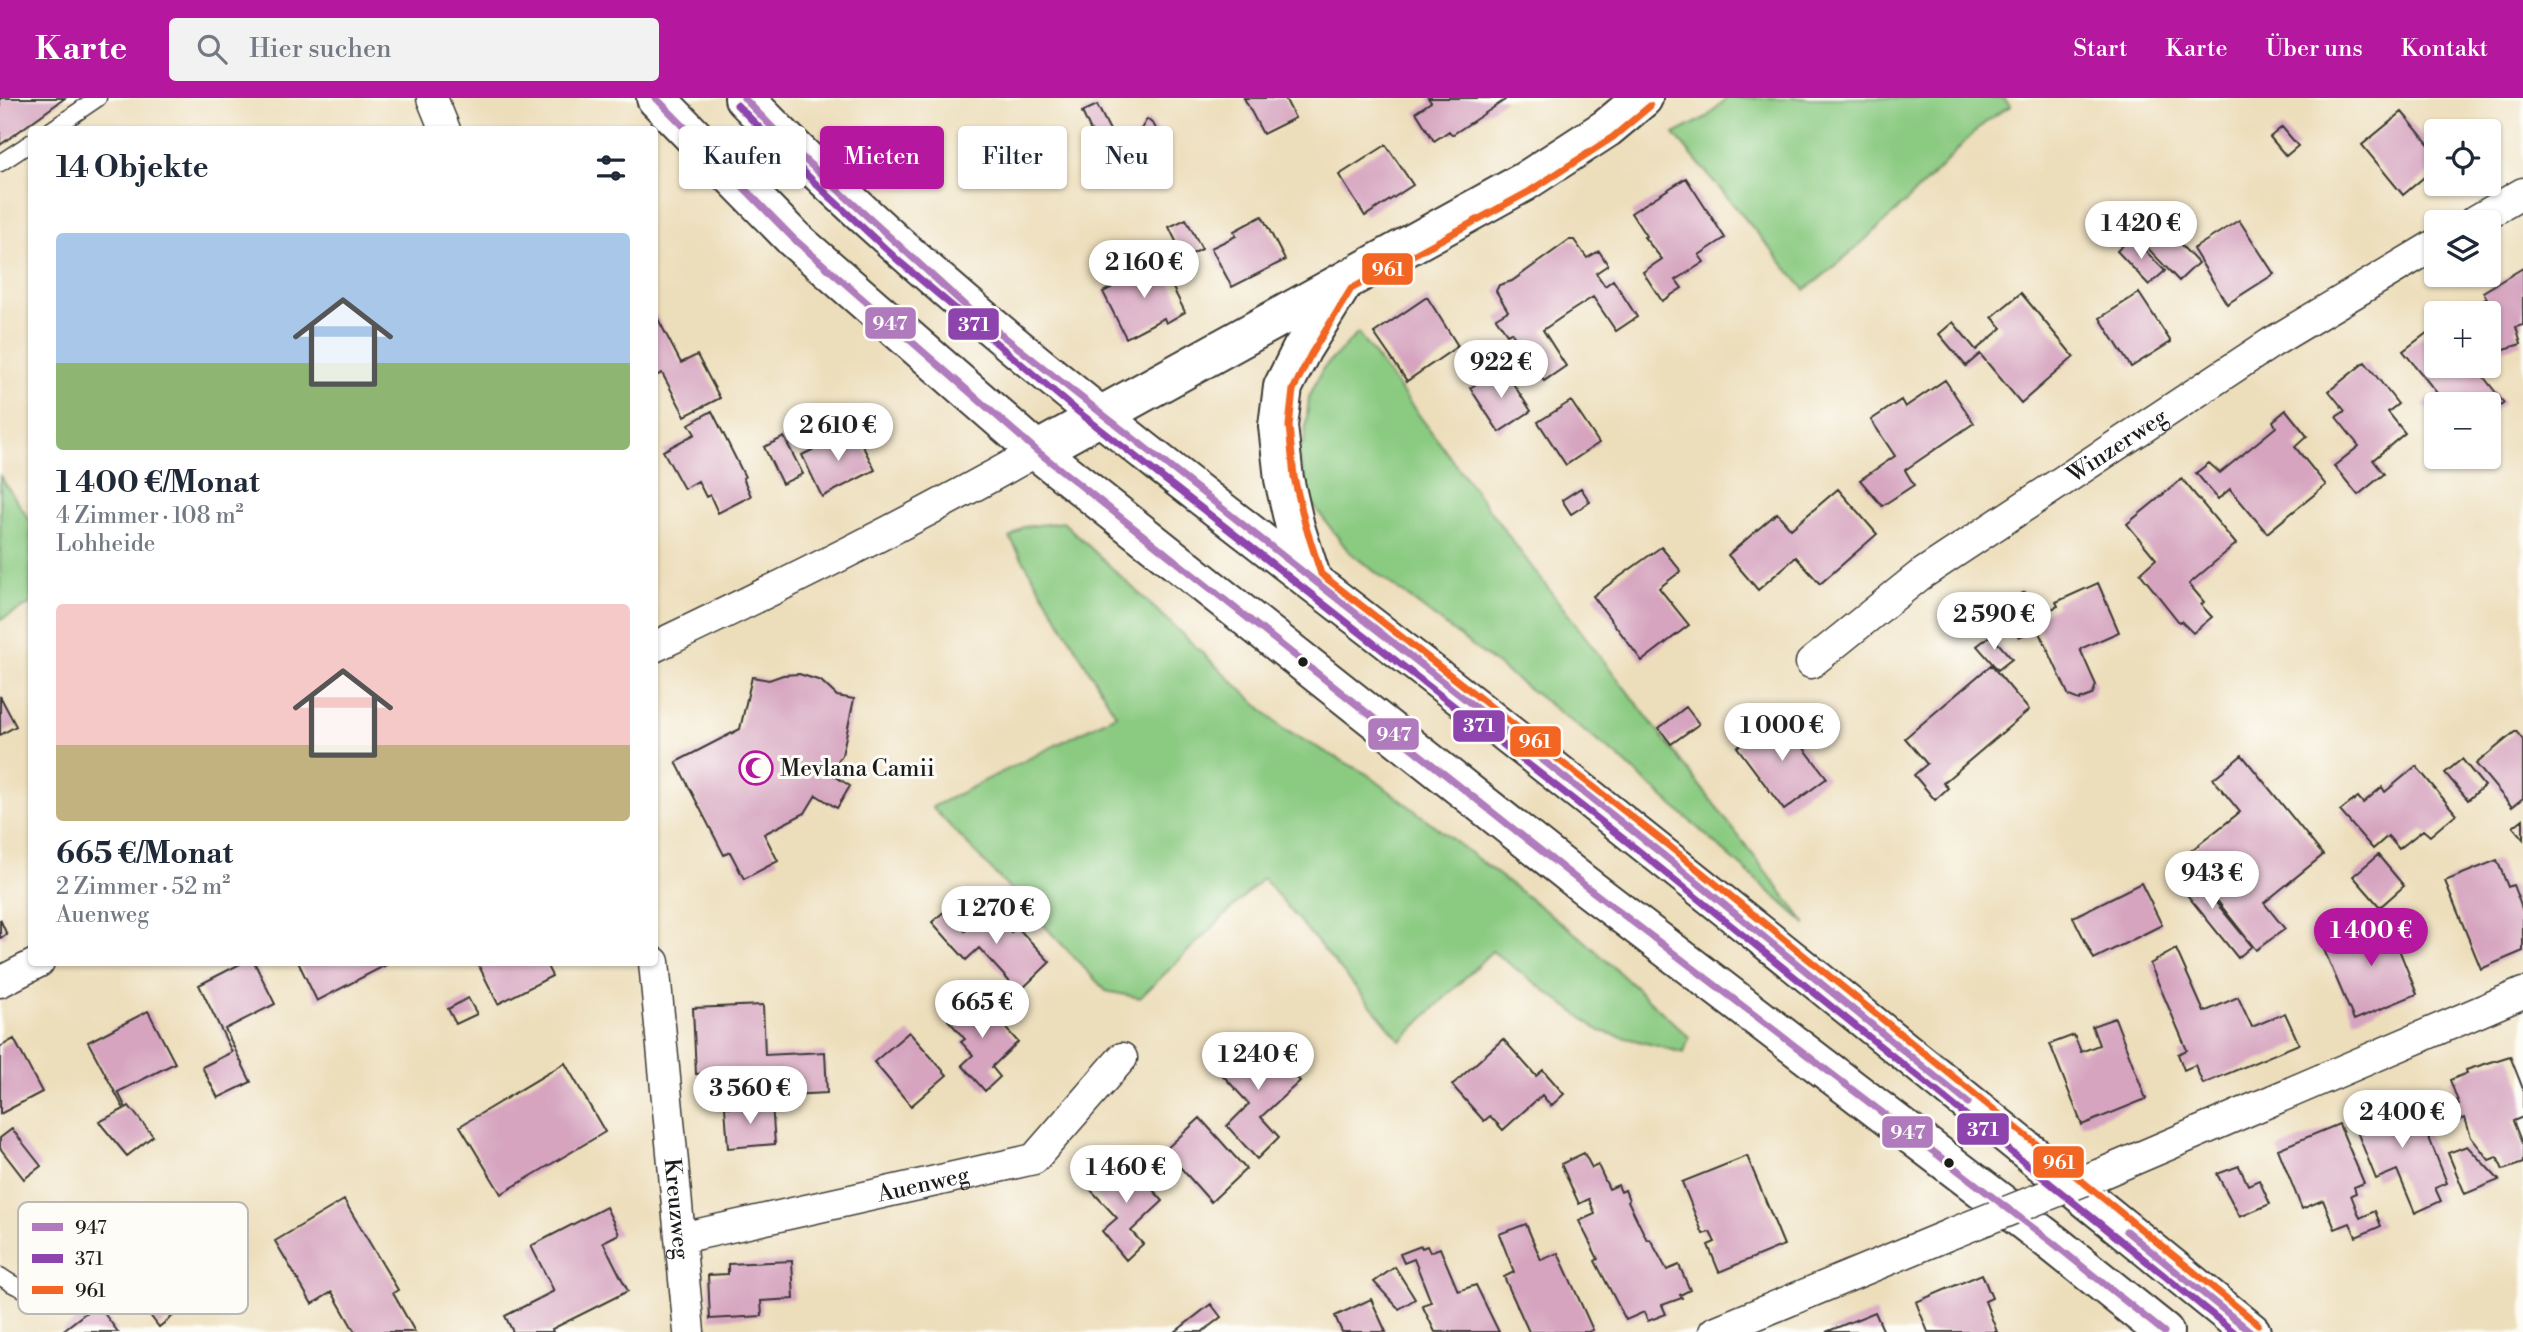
<!DOCTYPE html>
<html lang="de">
<head>
<meta charset="utf-8">
<style>
  body { margin:0; font-family:"Libre Bodoni",serif; background:#f2f2f3; color:#1f2937; height:100vh; display:flex; flex-direction:column; font-size:26px; white-space:nowrap }
  * { box-sizing:border-box; margin:0 }
  p { font-size:23px; color:#747a83 }
  .icon { flex:none; width:38px; height:38px; fill:none; stroke:currentColor; stroke-width:2; stroke-linecap:round; stroke-linejoin:round }
  .map { position:relative; flex:1; overflow:hidden }
  .panel { position:absolute; left:28px; top:28px; width:630px; height:840px; display:flex; flex-direction:column; background:#fff; border-radius:7px; box-shadow:0 2px 5px #0004 }
  .panel>* { flex:none }
  .banner { position:absolute; left:679px; top:28px; width:665px; height:63px; display:flex; gap:14px }
  .fabs { position:absolute; left:2424px; top:21px; display:grid; gap:14px }
  .fabs a { display:grid; place-items:center; width:77px; height:77px; border-radius:7px; background:#fff; box-shadow:0 2px 5px #0004; font-size:35px }
  .price { position:absolute; translate:-50% -60px; padding:0 16px; border-radius:24px; background:#fff; color:#222; font-size:23px; line-height:46px; filter:drop-shadow(0 2px 4px #0008) }
  .price::after { content:''; position:absolute; left:50%; top:42px; width:21px; height:16px; margin-left:-10px; background:inherit; clip-path:polygon(0 0,100% 0,50% 100%) }
  .price.on { background:#b5179e; color:#fff }
  ul { padding:0; list-style:none }
  li { display:grid; align-content:center; gap:14px; height:371px; padding:0 28px }
  li span { display:grid; place-items:center; height:217px; border-radius:7px; color:#555 }
  li>.icon { margin-inline-start:auto }
  span .icon { width:126px; height:126px; fill:#fffc; stroke-width:1 }
  li b { font-size:30px }
  h2 { display:flex; justify-content:space-between; align-items:center; height:84px; padding:0 28px; font-size:30px }
  .chip { padding:0 24px; border-radius:7px; background:#fff; box-shadow:0 2px 5px #0004; font-size:24px; line-height:63px }
  .chip.on { background:#b5179e; color:#fff }
  header { display:flex; align-items:center; gap:42px; box-sizing:border-box; height:98px; padding:0 35px; background:#b5179e; color:#fff }
  header strong { font-size:33px }
  nav { display:flex; gap:38px; margin-inline-start:auto; font-size:24px }
  .search { width:490px; height:63px; background:#f2f2f3; display:flex; align-items:center; gap:18px; box-sizing:border-box; padding:0 24px; border-radius:7px; color:#747a83; font-size:26px }
  .map>svg:first-child { display:block }
  .green { fill:#8aca81; stroke:#53734e; stroke-width:2 }
  .building { fill:#d6a4bf }
  .lines { fill:none; stroke-linecap:round; stroke-linejoin:round }
  .service-casing { stroke:#3b3934; stroke-width:19 }
  .minor-casing { stroke:#3b3934; stroke-width:33 }
  .tertiary-casing { stroke:#3b3934; stroke-width:42 }
  .secondary-casing { stroke:#3b3934; stroke-width:42 }
  .service { stroke:#fff; stroke-width:16 }
  .minor { stroke:#fff; stroke-width:30 }
  .tertiary { stroke:#fff; stroke-width:38 }
  .secondary { stroke:#fff; stroke-width:38 }
  .minor-bridge-casing { stroke:#3b3934; stroke-width:33; stroke-linecap:butt }
  .minor-bridge { stroke:#fff; stroke-width:30 }
  .bus-1-casing { stroke:#fdfcf7; stroke-width:12 }
  .bus-2-casing { stroke:#fdfcf7; stroke-width:12 }
  .bus-3-casing { stroke:#fdfcf7; stroke-width:12 }
  .bus-1 { stroke:#b07bbd; stroke-width:7 }
  .bus-2 { stroke:#8e44ad; stroke-width:7 }
  .bus-3 { stroke:#f26522; stroke-width:7 }
  .bus-dot { fill:#1c1c1c; stroke:#fdfcf7; stroke-width:2.5 }
  .labels { text-anchor:middle; stroke-width:6; stroke-linejoin:round; paint-order:stroke }
  .street-label { font-size:23px; fill:#1c1c1c; stroke:#fdfcf7 }
  .poi-label { font-size:23px; fill:#1c1c1c; stroke:#fdfcf7; text-anchor:start }
  .key { fill:#fdfcf7; stroke:#bab9b5; stroke-width:2 }
  .key-label { font-size:19px; fill:#1c1c1c }
  .line-badge { stroke:#fdfcf7; stroke-width:2.5 }
  .badge-label { font-size:19px; text-anchor:middle; font-weight:bold; fill:#fff }
</style>
</head>
<body>
<header>
<strong>Karte</strong>
<div class="search"><svg class="icon" aria-label="search" viewBox="0 0 24 24"><circle cx="10" cy="10" r="6"/><path d="M15 15l6 6"/></svg>Hier suchen</div>
<nav><a>Start</a><a>Karte</a><a>Über uns</a><a>Kontakt</a></nav>
</header>
<div class="map">
<svg width="2523" height="1234" viewBox="0 0 2523 1234">
  <rect width="100%" height="100%" fill="#fdfcf7"/>
  <filter id="ink" filterUnits="userSpaceOnUse"><feTurbulence type="fractalNoise" baseFrequency=".0143" numOctaves="2"/><feDisplacementMap in="SourceGraphic" scale="14" xChannelSelector="R" yChannelSelector="G"/><feConvolveMatrix kernelMatrix="1 2 1 2 8 2 1 2 1" color-interpolation-filters="sRGB"/></filter>
  <filter id="wash" filterUnits="userSpaceOnUse"><feTurbulence type="fractalNoise" baseFrequency=".00686" numOctaves="4" result="noise"/><feDisplacementMap in="SourceGraphic" scale="28" xChannelSelector="R" yChannelSelector="G"/><feGaussianBlur stdDeviation="1.57" result="paint"/><feColorMatrix in="noise" values="0 0 0 0 0 0 0 0 0 0 0 0 0 0 0 0 0 1.4 0 .05"/><feComposite in="paint" operator="in"/></filter>
  <g filter="url(#wash)">
    <rect width="100%" height="100%" fill="#eddebb"/>
    <path class="green" d="M1727 0H2003L2011 8C1978 24 1959 52 1934 76 1893 117 1851 157 1805 192L1674 36 1707 19Z
      M1358 235 1534 472 1807 827 1617 658 1349 454 1311 404 1296 348 1304 346 1309 299 1323 270Z
      M0 378 31 424V506L0 522Z
      M1063 424 1283 631 1367 676 1585 843 1689 939 1684 955 1600 933 1492 853 1401 943 1263 780 1140 900 1106 893 932 709 1116 617 1010 440 1023 429Z"/>
    <g id="blocks">
      <path class="building" d="M0 0H65L0 47Z
        M1244 0H1285L1295 20 1263 36Z
        M1428 0H1504L1505 2 1452 37 1449 33 1434 43 1416 14 1431 4Z
        M1097 7 1112 36 1096 44 1082 14Z
        M2402 14 2436 55V69L2403 97 2362 47Z
        M1147 21 1154 27 1162 43V52L1156 63 1150 69 1141 68 1131 48Z
        M2282 29 2298 48 2286 58 2270 39Z
        M1386 47 1413 87 1365 118 1339 77Z
        M1686 80 1725 140 1699 157 1704 164 1676 182 1682 190 1662 203 1643 174 1662 161 1644 139 1646 138 1631 115Z
        M1262 118 1285 162 1232 189 1211 150 1236 138 1234 133Z
        M1186 121 1202 151 1184 160 1169 129Z
        M2239 122 2274 176 2227 206 2193 151Z
        M2160 125 2198 165 2179 183 2141 143Z
        M2132 139 2165 173 2149 187 2117 153Z
        M1569 142H1574L1587 160 1599 153 1608 167 1596 175 1605 188 1613 182 1637 219 1616 233 1593 199 1568 215 1543 232 1566 268 1544 283 1511 234 1507 236 1496 220 1508 213 1496 193 1499 187 1512 183Z
        M1160 164 1185 214 1166 225 1164 220 1126 240 1103 194Z
        M2523 170V227L2516 229 2521 246 2504 251 2488 232V215H2474L2470 210 2487 200 2483 194Z
        M2021 195 2074 259 2021 305 1980 256 1966 268 1939 236 1953 224 1976 252 2002 230 1992 219Z
        M2139 195 2171 244 2131 269 2100 220Z
        M1427 199 1458 248 1407 283 1374 235Z
        M656 217 681 265 697 257 720 300 685 318 662 275 654 279V218Z
        M2436 228V268H2475L2504 305 2488 318V306H2436V322L2423 306 2437 295 2403 253Z
        M2365 264 2398 306 2388 314 2405 335 2373 362 2384 376 2358 397 2334 368 2359 348 2336 319 2345 313 2329 293Z
        M1502 269 1531 313 1499 334 1470 290Z
        M1945 282 1974 325 1905 372 1914 387 1882 408 1860 382 1895 358 1871 322 1901 302 1905 309Z
        M1571 303 1599 345 1566 367 1538 324Z
        M2286 312 2307 338 2295 349 2326 387 2267 435 2230 391 2218 401 2196 375 2209 365 2220 375 2276 329 2273 323Z
        M712 313 745 379 743 380 751 398 718 415 710 397 706 399 698 383 684 391 663 353 695 336 689 326Z
        M854 331 875 372 822 399 802 357Z
        M784 339 803 376 782 386 764 349Z
        M2182 381 2236 446 2189 486 2204 504 2201 507 2212 519 2193 535 2181 523 2179 524 2140 475 2156 461 2127 426Z
        M1581 390 1590 404 1571 416 1562 402Z
        M1838 391 1877 436 1820 486 1796 459 1758 492 1728 457 1777 415 1791 431Z
        M1661 449 1681 473 1659 490 1689 527 1642 563 1593 498Z
        M2098 485 2119 534 2080 551 2096 587 2092 597 2079 602 2069 598 2038 530 2019 539 2004 504 2025 494 2036 518 2058 508 2056 504Z
        M1991 537 2012 561 1998 572 1977 548Z
        M1991 567 2029 612 1943 685 1948 690 1935 702 1914 677 1927 666 1905 640Z
        M799 576 821 583 837 598 854 601 842 657 830 675 850 688 837 710 816 697 805 715 764 736 778 763 744 781 730 754 724 757 676 664 740 631 752 579 769 582 783 577Z
        M0 598 16 628 0 637Z
        M1686 609 1699 626 1671 646 1659 630Z
        M1779 618 1827 680 1784 712 1737 649Z
        M2516 633 2523 642V700L2512 709 2476 666Z
        M2242 657 2323 757 2264 805 2285 831 2256 852 2183 759 2240 714 2213 681Z
        M2462 661 2484 688 2468 702 2445 675Z
        M2416 668 2456 716 2430 738 2423 732 2399 751 2388 738 2373 751 2340 713 2358 699 2363 705 2382 689 2385 694Z
        M2523 721V741L2513 729Z
        M2378 757 2404 788 2380 809 2353 778Z
        M2497 762 2508 789 2513 787 2523 813V853L2481 871 2445 783Z
        M2184 766 2252 848 2238 860 2171 777Z
        M2141 785 2162 827 2094 861 2073 819Z
        M990 810 1011 834 1017 829 1050 864 1019 894 979 850 966 862 932 824 946 812 965 833Z
        M2393 817 2403 841 2396 844 2417 896 2354 922 2322 847Z
        M0 821 7 837 0 840Z
        M2176 851 2204 914 2238 899 2252 929 2285 915 2299 946 2203 986 2195 967 2184 972 2178 956 2187 952 2150 866Z
        M244 864H254L275 906 225 931 251 984 218 1000 202 969 232 954 199 887Z
        M298 864H385L386 867 317 903Z
        M477 864H545L552 878 498 906Z
        M976 897 1018 944 992 969 1000 979 985 993 962 967 973 957 961 944 965 941 948 922Z
        M468 900 477 916 456 926 448 911Z
        M763 907 765 957 825 954 827 995 747 999V990L718 991V975L696 976 693 910Z
        M148 913 175 965 118 994 126 1010 129 1008 153 1038 127 1058 99 1024 124 1011 88 944Z
        M2115 920 2146 1001 2082 1027 2050 946 2074 937 2081 954 2099 947 2092 928Z
        M909 934 947 977 911 1008 874 964Z
        M1258 937 1300 983 1261 1019 1279 1039 1257 1061 1227 1028 1249 1006 1219 973Z
        M14 941 42 994 0 1016V949Z
        M1503 941 1536 978 1543 972 1564 996 1551 1008 1542 997 1503 1032 1490 1018 1484 1023 1452 987Z
        M2510 958 2523 991V1019L2513 1023 2523 1048V1065L2503 1072 2497 1059 2489 1062 2471 1039 2465 1020 2458 1023 2452 1008 2459 1006 2450 982 2467 975 2466 972Z
        M565 965 605 1034 501 1096 460 1028Z
        M2412 997 2447 1085 2435 1090 2441 1103 2415 1115 2397 1072 2376 1081 2352 1021Z
        M772 1006 775 1046 728 1050 725 1009Z
        M1200 1020 1246 1071 1211 1104 1165 1052Z
        M2339 1026 2364 1085 2354 1089 2356 1095 2351 1097 2360 1120 2375 1113 2381 1128 2356 1139 2350 1125 2335 1131 2323 1102 2302 1111 2278 1051Z
        M12 1031 41 1068 24 1081 0 1050V1040Z
        M2467 1048 2499 1082 2465 1096 2448 1055Z
        M1584 1055 1592 1070 1598 1067 1609 1091 1618 1087 1621 1094 1625 1092 1629 1102 1628 1103 1647 1142 1650 1141 1667 1172 1679 1167 1690 1192 1680 1197 1682 1200 1662 1207 1666 1216 1648 1223 1644 1214 1626 1222 1595 1163 1598 1161 1579 1123 1595 1116 1589 1101 1579 1106 1561 1066Z
        M1747 1058 1784 1147 1719 1174 1708 1147 1715 1144 1710 1134 1703 1136 1682 1084Z
        M1124 1060 1163 1103 1131 1133 1143 1146 1126 1162 1102 1133 1117 1120 1090 1091Z
        M2239 1068 2248 1087 2259 1082 2270 1106 2240 1119 2217 1076Z
        M344 1102 398 1192 393 1195 415 1234H355L332 1194 312 1206 275 1143Z
        M606 1109 619 1136 603 1144 628 1193 552 1231 553 1234H513L505 1218 554 1193 531 1148Z
        M1526 1126 1541 1162 1558 1155 1593 1232 1588 1234H1529L1504 1179 1514 1174 1499 1136Z
        M177 1142 199 1171 194 1174 207 1191 159 1229 124 1183Z
        M1421 1148 1422 1150 1427 1148 1430 1154 1440 1150 1458 1193 1476 1187 1499 1234H1435L1422 1207 1431 1204 1414 1161 1404 1165 1400 1156Z
        M792 1163 794 1201 761 1203 762 1218 710 1221 708 1177 728 1176V1166Z
        M1395 1169 1415 1201 1399 1211 1374 1184Z
        M1982 1176 1992 1200 1985 1203 1997 1234H1928L1916 1204Z
        M1371 1201 1386 1234H1342L1335 1218Z
        M97 1206 118 1234H61Z
        M1211 1206 1221 1219 1202 1234H1175Z
        M1875 1214 1884 1234H1826Z"/>
    </g>
  </g>
  <g filter="url(#ink)">
    <use href="#blocks" fill-opacity="0" stroke="#3b3934" stroke-width="2"/>
    <g class="lines">
      <defs>
        <path id="service" d="M51 32 98 0
          M0 65 32 44
          M0 1178C29 1199 45 1197 78 1188"/>
        <g id="minor">
          <path d="M432 0 445 32"/>
          <path d="M2473 124 2523 95"/>
          <path d="M654 549C784 487 912 424 1037 353"/>
          <path id="s1" d="M1811 565 1919 478 2271 245 2436 146"/>
          <path id="s2" d="M654 864 689 1234"/>
          <path d="M0 884 39 864"/>
          <path d="M2098 1077 2523 895"/>
          <path id="s3" d="M681 1140 1034 1061 1122 960"/>
          <path d="M1714 1234 1953 1135"/>
        </g>
        <path id="tertiary" d="M1037 353 1524 84 1607 30 1643 0
          M1312 482 1295 429 1284 381 1278 328 1283 289 1302 251 1342 187"/>
        <path id="secondary" d="M656 0 794 141 1037 353 1583 786 2053 1145 2164 1234
          M744 0C955 218 1203 397 1442 584 1714 797 1982 1016 2251 1234"/>
      </defs>
      <use href="#service" class="service-casing"/>
      <use href="#minor" class="minor-casing"/>
      <use href="#tertiary" class="tertiary-casing"/>
      <use href="#secondary" class="secondary-casing"/>
      <use href="#service" class="service"/>
      <use href="#minor" class="minor"/>
      <use href="#tertiary" class="tertiary"/>
      <use href="#secondary" class="secondary"/>
      <defs>
        <path id="minor-bridge" d="M1953 1135 2098 1077"/>
      </defs>
      <use href="#minor-bridge" class="minor-bridge-casing"/>
      <use href="#minor-bridge" class="minor-bridge"/>
      <defs>
        <path id="bus-1" d="M656 0 794 141 1037 353 1583 786 2053 1145 2164 1234
          M744 0 791 49 970 212 1662 756 1968 1005
          M2126 1133 2251 1234"/>
        <path id="bus-2" d="M737 7 817 87 901 165 1076 312 1639 753 2234 1234"/>
        <path id="bus-3" d="M1650 8 1613 39 1530 93 1351 191 1311 256 1293 292 1289 328 1294 379 1305 426 1321 476 1669 748 2258 1226"/>
      </defs>
      <use href="#bus-1" class="bus-1-casing"/>
      <use href="#bus-2" class="bus-2-casing"/>
      <use href="#bus-3" class="bus-3-casing"/>
      <use href="#bus-1" class="bus-1"/>
      <use href="#bus-2" class="bus-2"/>
      <use href="#bus-3" class="bus-3"/>
    </g>
  </g>
  <defs>
    <symbol id="mosque-ring" viewBox="-11 -11 22 22"><circle r="9.5" fill="#fdfcf7" stroke="#b5179e" stroke-width="1.5"/><path d="M3.5-4.9A6 6 0 1 0 3.5 4.9A5 5 0 1 1 3.5-4.9Z" fill="#b5179e"/></symbol>
  </defs>
  <g fill-rule="evenodd">
    <use href="#mosque-ring" x="737" y="651" width="38" height="38"/>
  </g>
  <g class="bus-dot">
    <circle cx="1303" cy="564" r="6"/>
    <circle cx="1949" cy="1065" r="6"/>
  </g>
  <g class="labels">
    <g class="street-label">
      <text dy="8" stroke="none"><textPath href="#s1" startOffset="376">Winzerweg</textPath></text>
      <text dy="8" stroke="none"><textPath href="#s3" startOffset="248">Auenweg</textPath></text>
      <text dy="8" stroke="none"><textPath href="#s2" startOffset="248">Kreuzweg</textPath></text>
    </g>
    <g class="poi-label">
      <text x="780" y="678">Mevlana Camii</text>
    </g>
  </g>
  <rect x="18" y="1104" width="230" height="112" rx="10" class="key"/>
  <rect x="32" y="1125" width="31" height="8" fill="#b07bbd"/>
  <rect x="32" y="1156" width="31" height="9" fill="#8e44ad"/>
  <rect x="32" y="1188" width="31" height="8" fill="#f26522"/>
  <g class="key-label">
    <text x="75" y="1136">947</text>
    <text x="75" y="1167">371</text>
    <text x="75" y="1199">961</text>
  </g>
  <g class="line-badge">
    <rect x="1361" y="154" width="53" height="34" rx="7" fill="#f26522"/>
    <rect x="864" y="208" width="53" height="34" rx="7" fill="#b07bbd"/>
    <rect x="947" y="209" width="53" height="34" rx="7" fill="#8e44ad"/>
    <rect x="1452" y="611" width="54" height="34" rx="7" fill="#8e44ad"/>
    <rect x="1367" y="619" width="53" height="34" rx="7" fill="#b07bbd"/>
    <rect x="1509" y="627" width="53" height="33" rx="7" fill="#f26522"/>
    <rect x="1956" y="1014" width="54" height="34" rx="7" fill="#8e44ad"/>
    <rect x="1881" y="1017" width="53" height="34" rx="7" fill="#b07bbd"/>
    <rect x="2032" y="1047" width="53" height="34" rx="7" fill="#f26522"/>
  </g>
  <g class="badge-label">
    <text x="1388" y="178">961</text>
    <text x="890" y="232">947</text>
    <text x="974" y="233">371</text>
    <text x="1479" y="634">371</text>
    <text x="1394" y="643">947</text>
    <text x="1535" y="650">961</text>
    <text x="1983" y="1038">371</text>
    <text x="1908" y="1041">947</text>
    <text x="2059" y="1071">961</text>
  </g>
</svg>
<div class="fabs">
<a><svg class="icon" aria-label="locate" viewBox="0 0 24 24"><circle cx="12" cy="12" r="6"/><path d="M12 2v4M12 18v4M2 12h4M18 12h4"/></svg></a>
<a><svg class="icon" aria-label="layers" viewBox="0 0 24 24"><path d="M12 4l9 5-9 5-9-5zM3 14l9 5 9-5"/></svg></a>
<a>+</a>
<a>−</a>
</div>
<b class="price" style="left:2141px;top:163px">1 420 €</b>
<b class="price" style="left:1144px;top:202px">2 160 €</b>
<b class="price" style="left:1501px;top:302px">922 €</b>
<b class="price" style="left:838px;top:365px">2 610 €</b>
<b class="price" style="left:1994px;top:554px">2 590 €</b>
<b class="price" style="left:1782px;top:665px">1 000 €</b>
<b class="price" style="left:2212px;top:813px">943 €</b>
<b class="price" style="left:996px;top:848px">1 270 €</b>
<b class="price on" style="left:2371px;top:870px">1 400 €</b>
<b class="price" style="left:982px;top:942px">665 €</b>
<b class="price" style="left:1258px;top:994px">1 240 €</b>
<b class="price" style="left:750px;top:1028px">3 560 €</b>
<b class="price" style="left:2402px;top:1052px">2 400 €</b>
<b class="price" style="left:1126px;top:1107px">1 460 €</b>
<div class="banner">
<a class="chip">Kaufen</a>
<a class="chip on">Mieten</a>
<a class="chip">Filter</a>
<a class="chip">Neu</a>
</div>
<section class="panel">
<h2>14 Objekte<svg class="icon" aria-label="filters" viewBox="0 0 24 24"><path d="M4 7h16M4 17h16"/><circle cx="9" cy="7" r="2"/><circle cx="15" cy="17" r="2"/></svg></h2>
<ul>
<li><span style="background:linear-gradient(#a9c7e8 60%,#8fb573 0)"><svg class="icon" aria-label="home" viewBox="0 0 24 24"><path d="M3 11l9-7 9 7M6 9v11h12V9"/></svg></span><div><b>1 400 €/Monat</b><p>4 Zimmer · 108 m²</p><p>Lohheide</p></div></li>
<li><span style="background:linear-gradient(#f6c9c9 65%,#c2b280 0)"><svg class="icon" aria-label="home" viewBox="0 0 24 24"><path d="M3 11l9-7 9 7M6 9v11h12V9"/></svg></span><div><b>665 €/Monat</b><p>2 Zimmer · 52 m²</p><p>Auenweg</p></div></li>
</ul>
</section>
</div>
</body>
</html>
